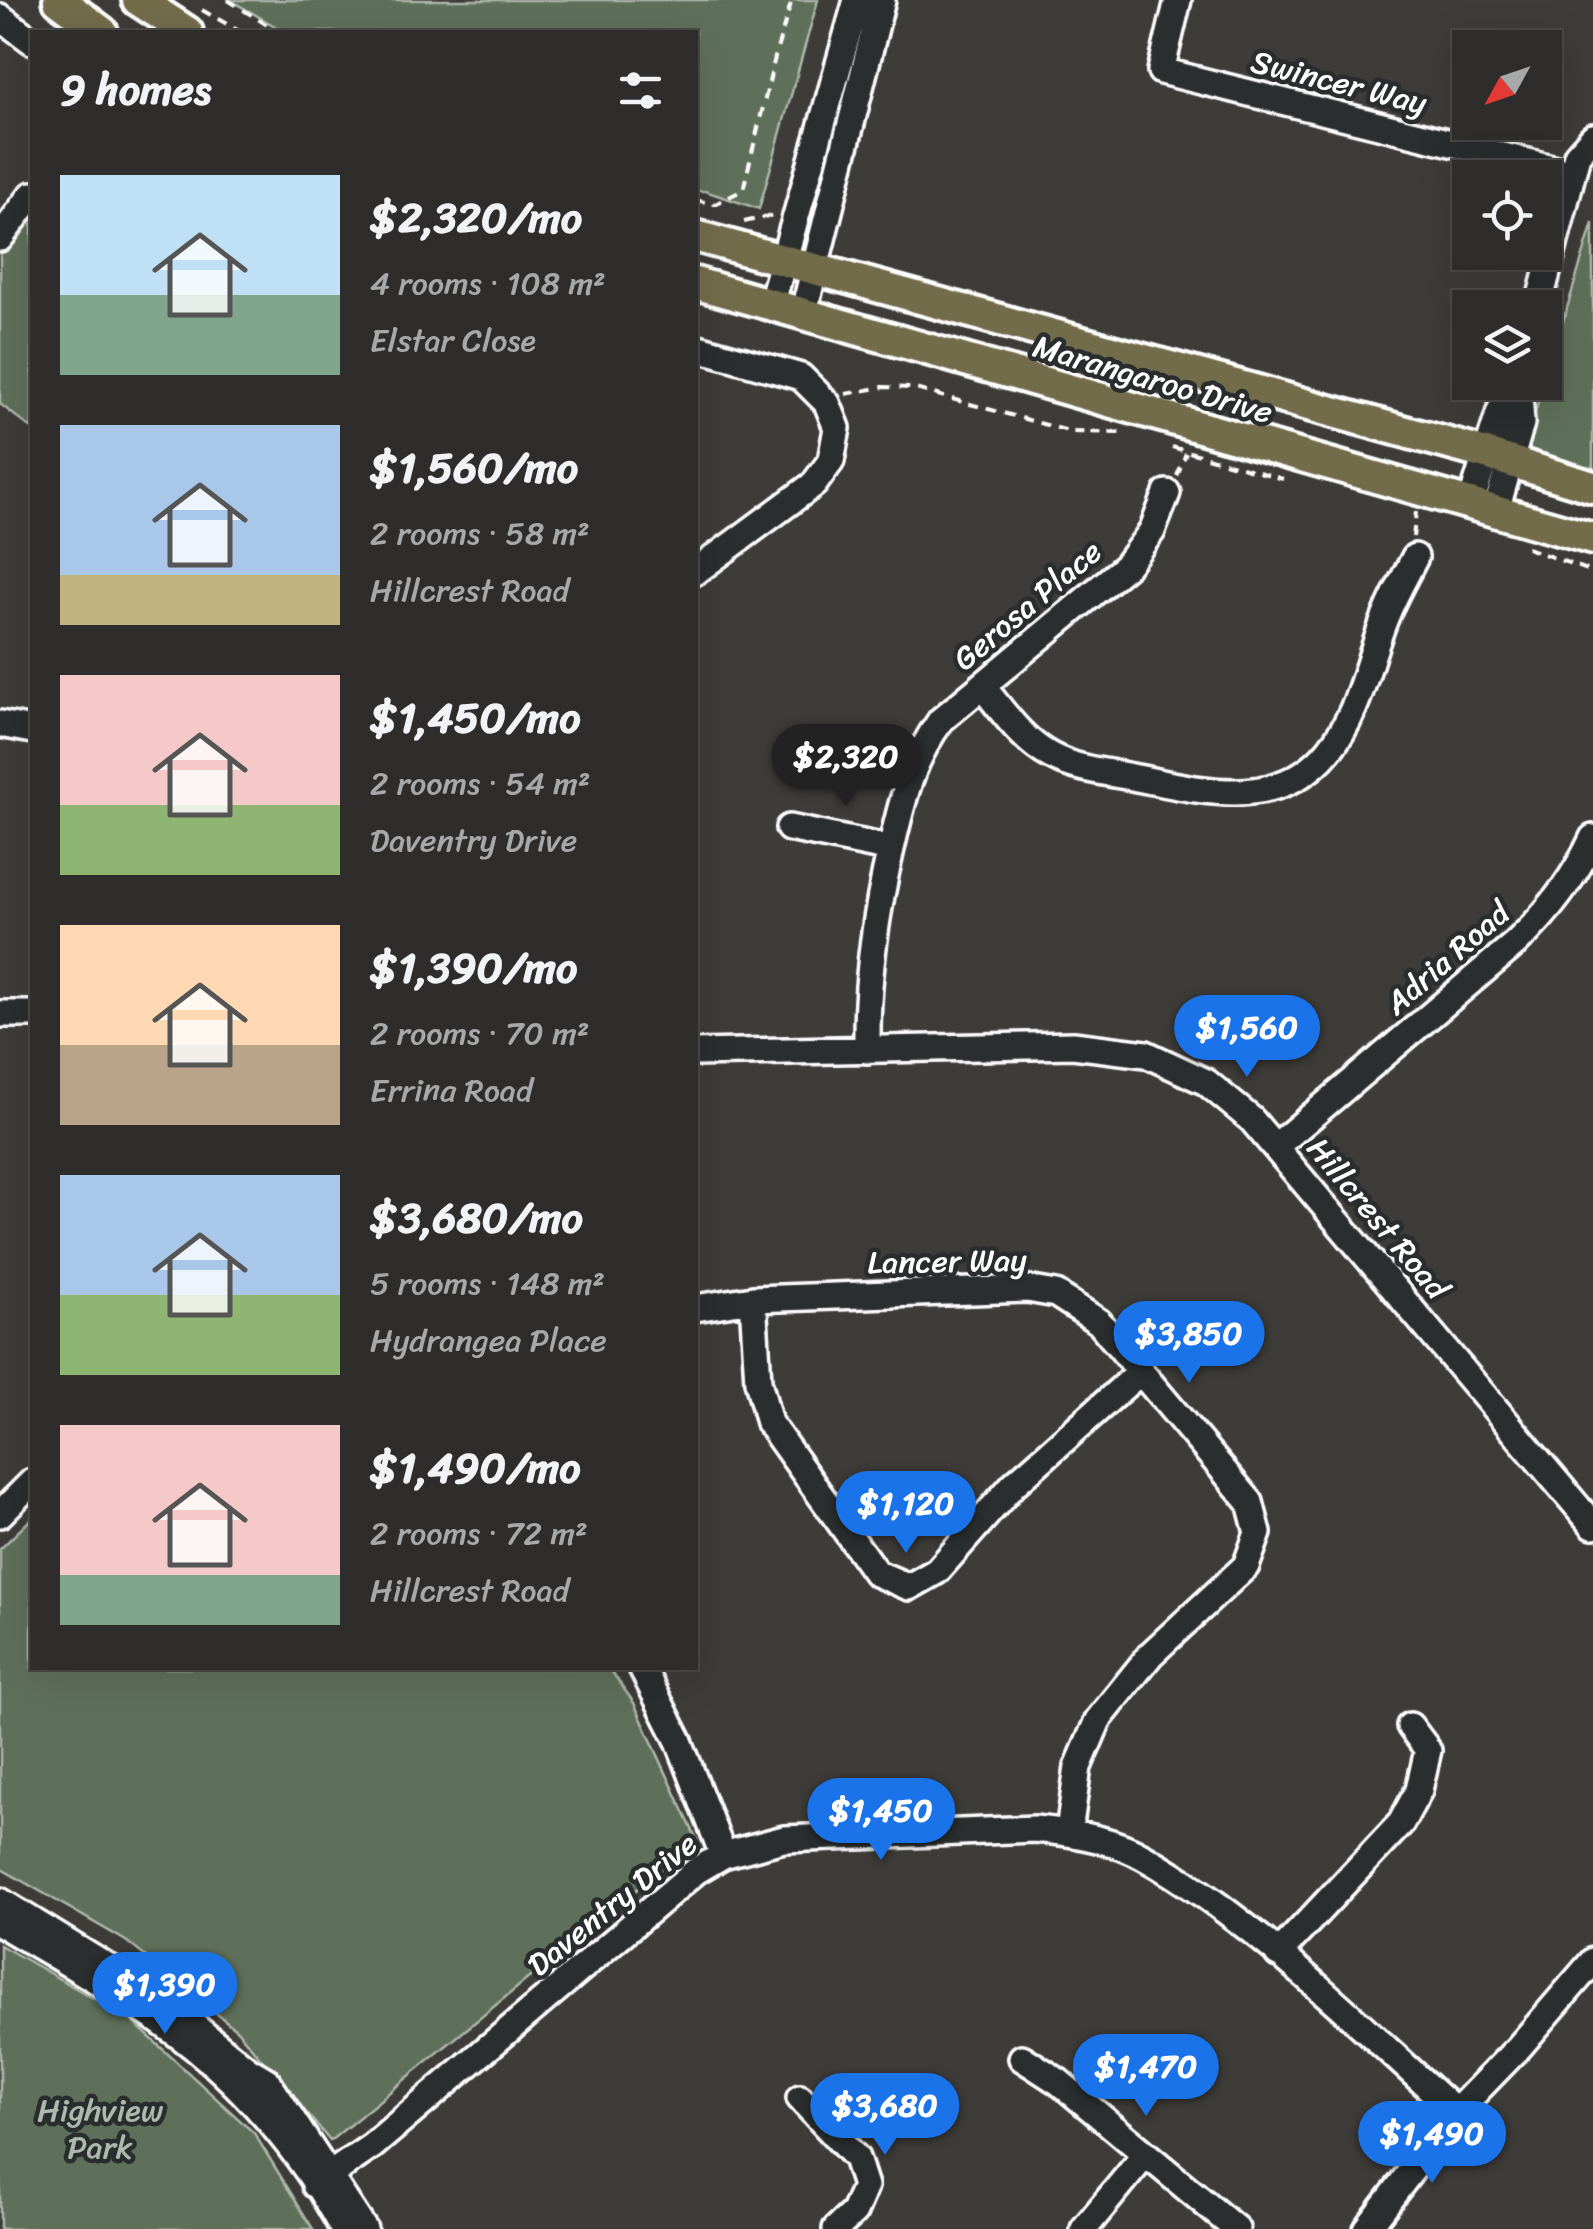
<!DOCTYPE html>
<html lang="en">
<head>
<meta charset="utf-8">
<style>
  body { margin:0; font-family:Sriracha,sans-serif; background:#363533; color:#f1f3f6; height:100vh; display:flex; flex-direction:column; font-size:38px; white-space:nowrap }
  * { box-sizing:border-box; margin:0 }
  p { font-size:32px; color:#a7a8a9 }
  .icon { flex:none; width:55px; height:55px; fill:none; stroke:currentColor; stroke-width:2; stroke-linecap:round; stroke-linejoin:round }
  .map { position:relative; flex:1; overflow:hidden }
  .details { position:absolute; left:30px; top:30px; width:668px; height:1640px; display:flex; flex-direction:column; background:#2e2d2b; border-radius:0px; box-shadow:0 10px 40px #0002,0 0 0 2px #494947 }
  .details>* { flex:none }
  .needle { width:65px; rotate:230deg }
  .controls { position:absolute; left:1452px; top:30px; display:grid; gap:20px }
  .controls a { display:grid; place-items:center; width:110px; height:110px; border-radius:0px; background:#2e2d2b; box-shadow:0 10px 40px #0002,0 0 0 2px #494947; font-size:50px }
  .price { position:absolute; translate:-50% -85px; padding:0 22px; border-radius:35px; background:#1a73e8; color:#fff; font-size:32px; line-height:65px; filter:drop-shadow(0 2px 5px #0008) }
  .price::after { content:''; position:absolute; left:50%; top:60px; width:30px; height:22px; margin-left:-15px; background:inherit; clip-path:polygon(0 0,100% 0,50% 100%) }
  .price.current { background:#222; color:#fff }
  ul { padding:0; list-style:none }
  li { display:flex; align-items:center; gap:30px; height:250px; padding:0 30px }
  li span { display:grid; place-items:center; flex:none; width:280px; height:200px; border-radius:0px; color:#555 }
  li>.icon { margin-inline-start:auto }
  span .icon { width:120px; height:120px; fill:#fffc; stroke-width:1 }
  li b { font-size:42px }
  h2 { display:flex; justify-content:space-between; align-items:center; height:120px; padding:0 30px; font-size:42px }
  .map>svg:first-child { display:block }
  .green { fill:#5e705a; stroke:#aeb8ac; stroke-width:2.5 }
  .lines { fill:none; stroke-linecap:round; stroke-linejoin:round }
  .minor-casing { stroke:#fff; stroke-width:32 }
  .major-casing { stroke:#fff; stroke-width:38 }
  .path { stroke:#fff; stroke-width:4; stroke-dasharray:10 8; stroke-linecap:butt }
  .minor { stroke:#2a2d2e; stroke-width:25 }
  .major { stroke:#736c4b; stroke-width:30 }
  .labels { text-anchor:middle; stroke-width:9; stroke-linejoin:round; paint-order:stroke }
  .street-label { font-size:32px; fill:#fff; stroke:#2a2d2e }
  .park-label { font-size:32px; fill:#aeb8ac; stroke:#2a2d2e }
</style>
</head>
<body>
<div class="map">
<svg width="1593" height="2229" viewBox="0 0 1593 2229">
  <rect width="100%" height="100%" fill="#3e3c39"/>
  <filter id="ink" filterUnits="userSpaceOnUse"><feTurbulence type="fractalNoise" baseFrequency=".01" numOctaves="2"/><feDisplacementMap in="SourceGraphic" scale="20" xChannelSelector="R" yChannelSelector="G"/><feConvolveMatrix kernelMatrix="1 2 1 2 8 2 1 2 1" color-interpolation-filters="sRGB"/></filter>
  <g filter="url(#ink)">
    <path class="green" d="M230 0H818L759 209 705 191H695V32H285Z
      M32 211V429L0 404V254Z
      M1593 223V469L1523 452Z
      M32 1518V1668H609L634 1703 697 1840 330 2141 237 2030 126 1941 0 1868V1549Z
      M0 1945 130 2019 254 2133 313 2229H0Z"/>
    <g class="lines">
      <defs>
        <path id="minor" d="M1178 0 1161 71 1572 173
          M0 17 32 41
          M0 238 32 195
          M771 305 857 0
          M1538 308 1577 155 1593 137
          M803 315 882 0
          M695 347 801 377 827 403 837 428 831 461 814 484 695 572
          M1470 506 1500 411 1517 386
          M1495 514 1521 423 1518 382
          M982 686C1002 710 1022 741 1051 756 1075 769 1105 772 1132 777 1200 790 1278 813 1329 750 1361 712 1368 656 1388 611 1396 592 1406 575 1415 557
          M0 724 32 730
          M789 828 891 849
          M0 1014H32
          M867 1050C866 981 875 916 891 849 902 801 911 761 941 720L1126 566 1152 531 1167 493
          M695 1053 1073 1045 1146 1054 1206 1082 1252 1120 1593 1525
          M1275 1147 1516 943C1549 912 1574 879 1593 838
          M753 1299 758 1381 769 1423 876 1573 909 1587 937 1571 1013 1485 1141 1371
          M695 1308 753 1299 1027 1289 1056 1294 1099 1322 1250 1502 1258 1533 1246 1566 1151 1654 1098 1720 1078 1767 1069 1832
          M0 1514 32 1482
          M642 1668 679 1741 723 1855
          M0 1901 167 2004 247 2069 267 2081 364 2229
          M0 1923C57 1957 115 1989 169 2028 239 2078 303 2153 343 2229
          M1278 1954 1401 1823 1419 1790 1428 1750 1410 1726
          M1022 2058 1059 2082 1236 2229
          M800 2098 856 2158 865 2186 854 2212 836 2229
          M315 2185 372 2146 696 1871 723 1855 784 1839 1034 1829C1069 1832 1113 1839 1144 1857 1254 1919 1361 2027 1456 2112
          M1084 2229 1145 2155
          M1367 2229 1456 2112 1519 2047 1593 1961"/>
        <path id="major" d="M59 0 102 32
          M138 0 187 32
          M695 236 1486 454 1593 487
          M695 283 1593 539"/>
      </defs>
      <use href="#minor" class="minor-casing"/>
      <use href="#major" class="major-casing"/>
      <path class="path" d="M228 0 278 32
        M202 10 241 32
        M695 200 715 204 743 190 777 49 792 0
        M744 222 774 215
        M846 394 883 387 912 388 1072 432 1125 433
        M1172 447 1283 479
        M1177 476 1186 453
        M1413 537 1416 512
        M1527 548 1593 572"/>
      <use href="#minor" class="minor"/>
      <use href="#major" class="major"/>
    </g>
  </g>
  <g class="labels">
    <g class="street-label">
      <text transform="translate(1339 82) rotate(14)" y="11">Swincer Way</text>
      <text transform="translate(1153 379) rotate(16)" y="11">Marangaroo Drive</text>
      <text transform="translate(1027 605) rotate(-40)" y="11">Gerosa Place</text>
      <text transform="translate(1447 958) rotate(-41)" y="11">Adria Road</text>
      <text transform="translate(1378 1218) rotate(50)" y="11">Hillcrest Road</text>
      <text transform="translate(947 1261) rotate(-1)" y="11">Lancer Way</text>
      <text transform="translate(612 1904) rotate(-39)" y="11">Daventry Drive</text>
    </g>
    <g class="park-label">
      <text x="100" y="2121">Highview<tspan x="100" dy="37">Park</tspan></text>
    </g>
  </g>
</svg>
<div class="controls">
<a><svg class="needle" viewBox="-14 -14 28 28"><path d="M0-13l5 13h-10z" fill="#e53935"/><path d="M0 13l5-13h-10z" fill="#a7a8a9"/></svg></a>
<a><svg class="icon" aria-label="locate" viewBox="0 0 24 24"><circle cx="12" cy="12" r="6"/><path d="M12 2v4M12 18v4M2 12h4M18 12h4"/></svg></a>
<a><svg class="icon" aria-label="layers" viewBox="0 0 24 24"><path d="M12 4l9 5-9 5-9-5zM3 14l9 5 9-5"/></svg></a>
</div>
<b class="price current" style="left:846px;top:809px">$2,320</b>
<b class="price" style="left:1247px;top:1080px">$1,560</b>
<b class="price" style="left:1189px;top:1386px">$3,850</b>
<b class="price" style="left:906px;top:1556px">$1,120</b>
<b class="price" style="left:881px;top:1863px">$1,450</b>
<b class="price" style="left:165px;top:2037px">$1,390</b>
<b class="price" style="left:1146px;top:2119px">$1,470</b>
<b class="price" style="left:885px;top:2158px">$3,680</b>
<b class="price" style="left:1432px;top:2186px">$1,490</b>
<section class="details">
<h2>9 homes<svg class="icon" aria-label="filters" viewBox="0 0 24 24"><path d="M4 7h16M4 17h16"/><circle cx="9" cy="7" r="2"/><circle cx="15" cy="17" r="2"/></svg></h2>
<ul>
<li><span style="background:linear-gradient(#bfe0f5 60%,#7fa58c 0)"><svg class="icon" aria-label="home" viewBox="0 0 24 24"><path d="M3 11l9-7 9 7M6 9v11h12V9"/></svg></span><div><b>$2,320/mo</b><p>4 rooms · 108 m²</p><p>Elstar Close</p></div></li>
<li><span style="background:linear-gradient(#a9c7e8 75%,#c2b280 0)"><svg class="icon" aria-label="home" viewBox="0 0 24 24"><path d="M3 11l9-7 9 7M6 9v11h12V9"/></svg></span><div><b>$1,560/mo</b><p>2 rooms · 58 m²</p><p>Hillcrest Road</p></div></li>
<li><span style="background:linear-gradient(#f6c9c9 65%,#8fb573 0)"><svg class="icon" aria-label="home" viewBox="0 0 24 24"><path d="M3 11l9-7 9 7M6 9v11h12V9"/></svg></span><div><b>$1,450/mo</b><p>2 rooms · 54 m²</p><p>Daventry Drive</p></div></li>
<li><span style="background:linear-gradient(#ffd9b3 60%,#b9a48a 0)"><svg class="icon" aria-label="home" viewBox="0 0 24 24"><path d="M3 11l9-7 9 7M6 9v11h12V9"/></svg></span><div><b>$1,390/mo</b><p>2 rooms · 70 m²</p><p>Errina Road</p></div></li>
<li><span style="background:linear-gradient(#a9c7e8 60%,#8fb573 0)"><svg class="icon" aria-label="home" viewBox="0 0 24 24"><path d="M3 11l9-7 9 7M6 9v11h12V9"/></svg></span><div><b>$3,680/mo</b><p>5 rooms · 148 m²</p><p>Hydrangea Place</p></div></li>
<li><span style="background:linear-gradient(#f6c9c9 75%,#7fa58c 0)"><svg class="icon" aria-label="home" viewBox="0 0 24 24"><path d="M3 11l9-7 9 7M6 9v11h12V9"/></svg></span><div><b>$1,490/mo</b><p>2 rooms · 72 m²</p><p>Hillcrest Road</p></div></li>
</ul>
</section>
</div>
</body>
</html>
